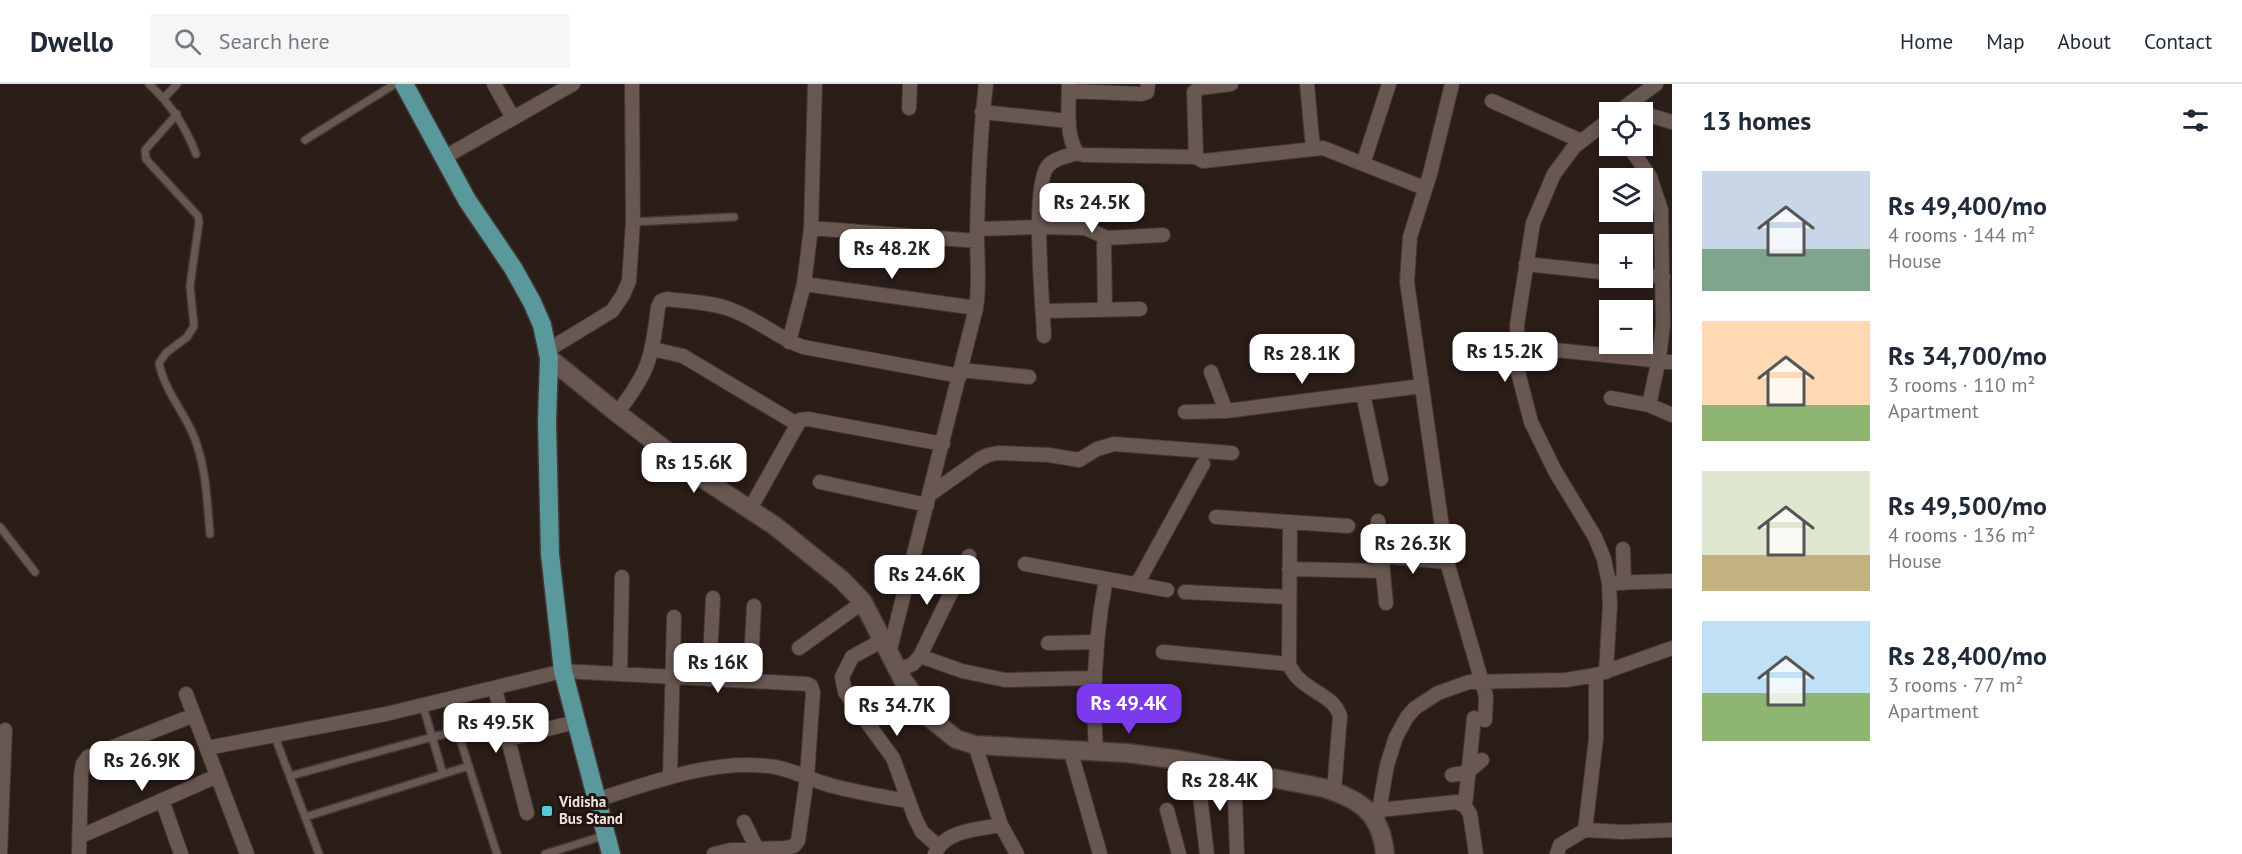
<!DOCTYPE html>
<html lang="en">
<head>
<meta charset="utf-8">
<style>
  body { margin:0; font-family:"PT Sans",sans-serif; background:#f6f6f7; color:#1f2937; height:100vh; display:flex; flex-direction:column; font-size:22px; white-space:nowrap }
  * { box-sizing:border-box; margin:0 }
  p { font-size:20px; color:#747a83 }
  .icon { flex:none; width:33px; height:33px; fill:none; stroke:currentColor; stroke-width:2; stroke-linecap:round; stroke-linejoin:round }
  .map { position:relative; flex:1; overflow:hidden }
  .sheet { display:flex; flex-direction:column; background:#fff; width:570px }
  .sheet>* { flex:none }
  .fabs { position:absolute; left:1599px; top:18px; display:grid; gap:12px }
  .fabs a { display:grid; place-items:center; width:54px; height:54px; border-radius:0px; background:#fff; box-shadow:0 3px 9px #0003; font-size:30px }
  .price { position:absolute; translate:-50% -51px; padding:0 14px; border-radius:12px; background:#fff; color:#222; font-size:20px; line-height:39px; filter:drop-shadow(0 2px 3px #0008) }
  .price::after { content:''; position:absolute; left:50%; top:36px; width:18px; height:14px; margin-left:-9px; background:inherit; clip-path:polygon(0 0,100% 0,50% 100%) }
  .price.selected { background:#7c3aed; color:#fff }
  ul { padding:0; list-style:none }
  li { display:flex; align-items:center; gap:18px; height:150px; padding:0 30px }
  li span { display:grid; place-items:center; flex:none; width:168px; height:120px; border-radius:0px; color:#555 }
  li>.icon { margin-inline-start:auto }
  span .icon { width:72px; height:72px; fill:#fffc; stroke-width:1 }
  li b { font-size:26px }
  h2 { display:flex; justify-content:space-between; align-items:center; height:72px; padding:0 30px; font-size:26px }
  header { display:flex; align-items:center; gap:36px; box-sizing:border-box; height:84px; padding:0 30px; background:#fff; border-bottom:2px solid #e0e1e3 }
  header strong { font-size:28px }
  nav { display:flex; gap:33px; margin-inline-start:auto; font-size:21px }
  .search { width:420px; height:54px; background:#f6f6f7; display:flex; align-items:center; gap:15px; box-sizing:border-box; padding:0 21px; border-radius:0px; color:#747a83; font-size:22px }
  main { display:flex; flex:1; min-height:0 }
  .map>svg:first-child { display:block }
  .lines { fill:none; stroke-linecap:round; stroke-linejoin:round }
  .lane-casing { stroke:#433734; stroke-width:10 }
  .street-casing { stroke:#433734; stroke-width:16 }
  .secondary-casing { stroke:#433734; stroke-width:21 }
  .primary-casing { stroke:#433734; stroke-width:21 }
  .lane { stroke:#695752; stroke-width:7 }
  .street { stroke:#695752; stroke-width:14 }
  .secondary { stroke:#695752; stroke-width:18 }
  .primary { stroke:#59989b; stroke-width:18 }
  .poi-dot { fill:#52ccd6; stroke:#21130f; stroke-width:2 }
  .labels { text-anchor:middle; stroke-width:6; stroke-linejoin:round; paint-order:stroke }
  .poi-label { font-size:15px; font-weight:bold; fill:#ebe1de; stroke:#21130f; text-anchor:start }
</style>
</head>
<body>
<header>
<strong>Dwello</strong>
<div class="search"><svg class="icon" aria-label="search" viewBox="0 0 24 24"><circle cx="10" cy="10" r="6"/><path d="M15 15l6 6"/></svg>Search here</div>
<nav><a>Home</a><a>Map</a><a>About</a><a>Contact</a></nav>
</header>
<main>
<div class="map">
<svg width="1672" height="770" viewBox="0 0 1672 770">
  <rect width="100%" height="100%" fill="#2b1d18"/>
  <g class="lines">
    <defs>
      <path id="lane" d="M149 0C171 21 185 41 196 70
        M164 14 177 0
        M177 30 145 66 146 75 153 83 198 132 199 138 190 202 194 242 187 253 166 269 159 279C164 304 180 323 191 346 206 377 207 416 210 450
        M305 56 395 0
        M633 138 734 133
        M0 443 35 488
        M423 622 443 690
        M275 653 319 770
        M290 692 432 653 455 648 459 652 497 770
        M305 733 469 682
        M545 770 606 751"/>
      <path id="street" d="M494 0 513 34
        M1069 0C1069 21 1065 50 1077 69L1084 71 1196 73
        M1231 0 1200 4 1194 8 1196 73 1203 77 1323 64 1424 104
        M1307 0 1313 65
        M1452 0 1430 90 1410 153 1407 198 1447 478 1486 612 1485 636
        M1069 7 1141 10 1147 8 1148 0
        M1492 17 1581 57
        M909 24 910 0
        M982 28 1069 37
        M1618 28 1656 0
        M1642 29 1672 38
        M1629 62 1650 93 1661 126 1663 240 1659 275 1649 321
        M445 73 573 0
        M1363 80 1389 0
        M811 144 977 157
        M977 145 1038 143 1085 144 1107 154
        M1526 180 1610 189
        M1642 191 1663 193
        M804 200 976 224
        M1105 226 1104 161 1107 154 1163 151
        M1043 227 1140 225
        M1044 252C1043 223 1031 100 1048 82 1054 74 1068 72 1077 69
        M789 258 804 200 811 144 815 0
        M1517 262 1672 278
        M653 265 683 272 797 340
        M548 266 612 227 623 211 629 197 633 138 632 0
        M961 286 1029 293
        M1211 288 1226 327
        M1363 310 1381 395
        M1611 314 1649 321 1672 331
        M1185 328 1226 327 1422 302
        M617 329C649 288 652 274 658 223L661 217 667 215C688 218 712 218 732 226 757 235 778 254 803 263L960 292
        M820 398 927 421
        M929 411 980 375 988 371 998 369 1049 371 1079 376 1097 365 1114 360 1232 369
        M750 425 800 336 808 335 943 360
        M1216 433 1348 442
        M1378 437 1386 519
        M1290 438 1289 580C1300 608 1333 608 1340 632L1334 707
        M1623 465 1624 499
        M1382 472 1447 478
        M1025 480 1167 506
        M1289 485 1383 487
        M1609 499 1672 497
        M1137 500 1203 380
        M1185 508 1289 513
        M883 556 852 573 842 593 845 608 893 674 915 734 922 748 938 762
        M1048 559 1096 558
        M799 564 863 518
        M1163 568 1289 580
        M889 569 976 224C980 199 977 175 977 150 978 100 980 50 986 0
        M920 572 962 587 1005 596 1093 594
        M898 586 913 580 920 572 969 472
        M1606 588 1610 521 1609 499 1604 475 1595 453 1555 387 1531 338 1518 288 1517 241 1533 139 1554 90 1574 63 1610 35
        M620 590 622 493
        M709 594 713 514
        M750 596 754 522
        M495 605 527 729
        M186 610 247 770
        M508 655 575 638
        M975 661 1001 741 1017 770
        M207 664 386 630 563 587 807 600 811 602 813 608 807 693 798 757 794 762 786 764 731 766 714 770
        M1070 665 1100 770
        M1096 666C1092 607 1095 552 1106 495
        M1196 679 1207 770
        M100 683 103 668
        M1234 686 1237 770
        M1452 691 1468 688 1482 676
        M670 693 674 533
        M162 716 181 770
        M596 716C654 698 714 674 775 683 792 686 807 694 823 699 851 708 880 712 908 717
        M1465 722 1474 634
        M1167 726 1179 770
        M1379 726 1456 718 1465 722 1470 730 1476 770
        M744 738 757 765
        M1377 738 1387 681 1396 653 1407 633 1415 624 1438 609 1469 598 1566 596 1596 591 1672 564
        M1585 746 1623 748 1672 746
        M79 753 217 692
        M0 770 5 646
        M79 770 81 691 83 680 88 673 194 631
        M935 770C944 746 980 745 1001 741
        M1557 770 1560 761 1585 746 1596 655V591"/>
      <path id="secondary" d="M549 274 617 329 705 396 775 442 842 496 863 518 903 596 930 634 956 655 975 661 1127 669 1180 676 1324 704C1361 716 1381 729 1385 770"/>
      <path id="primary" d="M404 0 467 116 513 184 532 218 542 241 549 274 547 338 550 470 563 587 611 770"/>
    </defs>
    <use href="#lane" class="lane-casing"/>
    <use href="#street" class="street-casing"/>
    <use href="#secondary" class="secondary-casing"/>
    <use href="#primary" class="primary-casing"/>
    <use href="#lane" class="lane"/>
    <use href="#street" class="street"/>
    <use href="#secondary" class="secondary"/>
    <use href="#primary" class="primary"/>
  </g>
  <rect class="poi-dot" x="541" y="721" width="12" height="12" rx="3"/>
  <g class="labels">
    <g class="poi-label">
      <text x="559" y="723">Vidisha<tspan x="559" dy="17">Bus Stand</tspan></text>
    </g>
  </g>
</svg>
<div class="fabs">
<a><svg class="icon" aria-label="locate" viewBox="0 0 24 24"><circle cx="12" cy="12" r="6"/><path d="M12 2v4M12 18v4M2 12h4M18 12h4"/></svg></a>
<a><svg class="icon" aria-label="layers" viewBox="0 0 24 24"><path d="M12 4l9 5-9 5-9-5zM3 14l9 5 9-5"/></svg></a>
<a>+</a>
<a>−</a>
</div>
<b class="price" style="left:1092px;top:150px">Rs 24.5K</b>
<b class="price" style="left:892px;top:196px">Rs 48.2K</b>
<b class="price" style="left:1505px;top:299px">Rs 15.2K</b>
<b class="price" style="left:1302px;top:301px">Rs 28.1K</b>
<b class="price" style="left:694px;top:410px">Rs 15.6K</b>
<b class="price" style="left:1413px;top:491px">Rs 26.3K</b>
<b class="price" style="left:927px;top:522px">Rs 24.6K</b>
<b class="price" style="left:718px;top:610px">Rs 16K</b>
<b class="price selected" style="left:1129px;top:651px">Rs 49.4K</b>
<b class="price" style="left:897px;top:653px">Rs 34.7K</b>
<b class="price" style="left:496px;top:670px">Rs 49.5K</b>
<b class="price" style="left:142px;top:708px">Rs 26.9K</b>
<b class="price" style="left:1220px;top:728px">Rs 28.4K</b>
</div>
<section class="sheet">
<h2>13 homes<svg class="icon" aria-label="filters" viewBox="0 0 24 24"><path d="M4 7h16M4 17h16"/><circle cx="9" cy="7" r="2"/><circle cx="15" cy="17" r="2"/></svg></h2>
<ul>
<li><span style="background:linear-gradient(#c9d6e8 65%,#7fa58c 0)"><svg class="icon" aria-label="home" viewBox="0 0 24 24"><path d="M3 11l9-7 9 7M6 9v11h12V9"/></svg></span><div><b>Rs 49,400/mo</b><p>4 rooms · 144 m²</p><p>House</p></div></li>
<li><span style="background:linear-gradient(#ffd9b3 70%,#8fb573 0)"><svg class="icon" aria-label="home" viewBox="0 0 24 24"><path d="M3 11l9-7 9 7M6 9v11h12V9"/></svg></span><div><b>Rs 34,700/mo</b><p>3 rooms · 110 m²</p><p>Apartment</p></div></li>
<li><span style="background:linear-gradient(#dfe7d0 70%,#c2b280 0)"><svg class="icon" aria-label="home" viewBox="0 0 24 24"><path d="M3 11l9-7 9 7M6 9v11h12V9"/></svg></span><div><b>Rs 49,500/mo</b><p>4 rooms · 136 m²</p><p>House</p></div></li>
<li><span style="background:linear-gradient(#bfe0f5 60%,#8fb573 0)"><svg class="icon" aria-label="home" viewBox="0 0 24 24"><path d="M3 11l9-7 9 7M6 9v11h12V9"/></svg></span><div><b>Rs 28,400/mo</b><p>3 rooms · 77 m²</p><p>Apartment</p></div></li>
</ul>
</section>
</main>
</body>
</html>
